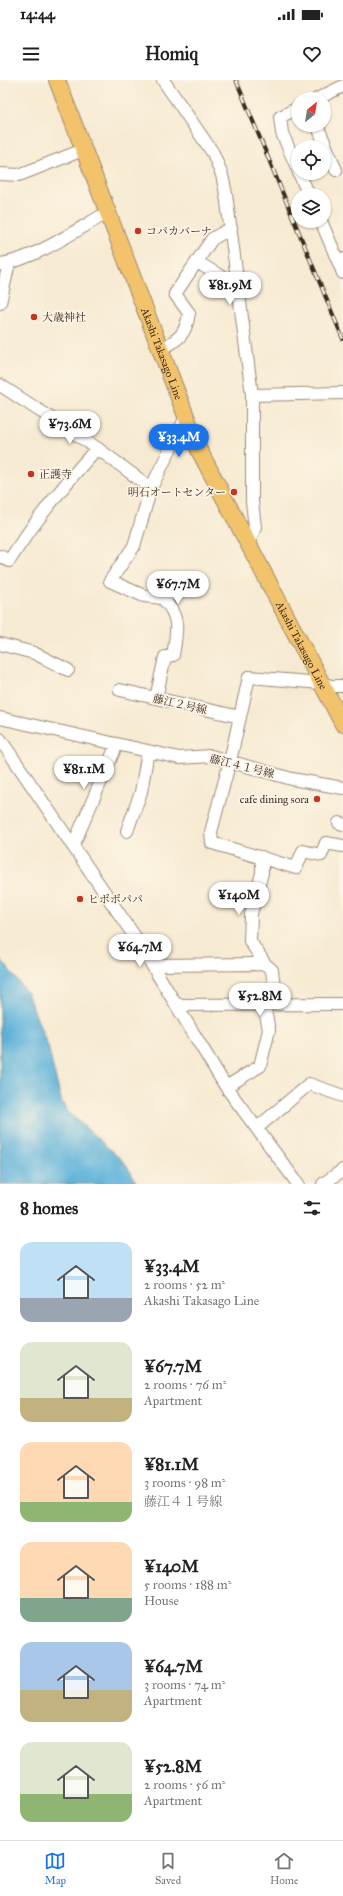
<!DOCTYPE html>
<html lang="en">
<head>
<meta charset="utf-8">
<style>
  body { margin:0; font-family:"IM FELL Great Primer","Noto Serif JP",serif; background:#f2f2f2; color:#222; height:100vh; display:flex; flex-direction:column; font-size:15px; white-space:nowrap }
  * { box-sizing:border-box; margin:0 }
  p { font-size:13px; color:#767676 }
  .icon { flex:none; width:22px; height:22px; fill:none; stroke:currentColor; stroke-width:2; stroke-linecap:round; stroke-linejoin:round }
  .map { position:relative; height:1104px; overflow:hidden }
  .details { display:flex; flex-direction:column; background:#fff; flex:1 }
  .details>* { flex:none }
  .needle { width:26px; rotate:30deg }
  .fabs { position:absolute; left:291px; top:12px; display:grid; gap:8px }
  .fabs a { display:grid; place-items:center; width:40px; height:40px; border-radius:50%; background:#fff; box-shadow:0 1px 3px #0004; font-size:20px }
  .price { position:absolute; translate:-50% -34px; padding:0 9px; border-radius:14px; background:#fff; color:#222; font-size:13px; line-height:26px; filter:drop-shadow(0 1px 2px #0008) }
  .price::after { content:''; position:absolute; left:50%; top:24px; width:12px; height:9px; margin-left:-6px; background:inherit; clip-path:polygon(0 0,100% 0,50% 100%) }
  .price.current { background:#1a73e8; color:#fff }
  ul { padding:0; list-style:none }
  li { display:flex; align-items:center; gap:12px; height:100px; padding:0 20px }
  li span { display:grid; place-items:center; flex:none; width:112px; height:80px; border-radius:12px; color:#555 }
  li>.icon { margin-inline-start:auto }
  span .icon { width:48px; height:48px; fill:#fffc; stroke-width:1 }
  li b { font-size:17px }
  h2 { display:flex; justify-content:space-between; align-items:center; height:48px; padding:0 20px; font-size:17px }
  .status { display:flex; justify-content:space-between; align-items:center; height:28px; padding:0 20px; background:#fff; direction:ltr }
  .status svg { height:11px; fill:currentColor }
  header { display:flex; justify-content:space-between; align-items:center; height:52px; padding:0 20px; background:#fff; font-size:18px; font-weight:700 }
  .tabs { display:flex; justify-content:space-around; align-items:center; height:56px; border-top:1px solid #e0e0e0; background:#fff; font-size:11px; color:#767676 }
  .tabs a { display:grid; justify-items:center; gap:2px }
  .tabs .current { color:#1a73e8 }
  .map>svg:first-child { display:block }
  .water { fill:#5eb3da; stroke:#4c6e7c }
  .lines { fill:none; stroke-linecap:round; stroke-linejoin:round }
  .minor-casing { stroke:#998a78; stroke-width:14 }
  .major-casing { stroke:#998a78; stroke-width:18 }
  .minor { stroke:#fff; stroke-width:12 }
  .major { stroke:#f2c36a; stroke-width:16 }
  .rail-casing { stroke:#3b2a1e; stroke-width:4 }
  .rail { stroke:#fcf5e5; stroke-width:2.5; stroke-dasharray:8; stroke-linecap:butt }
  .poi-dot { fill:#c8321e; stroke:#fcf5e5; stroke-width:1.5 }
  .labels { text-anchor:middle; stroke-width:3.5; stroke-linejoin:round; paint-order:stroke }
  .poi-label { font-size:11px; fill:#3b2a1e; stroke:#fcf5e5; text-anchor:start }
  .street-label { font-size:11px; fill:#3b2a1e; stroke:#fcf5e5 }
</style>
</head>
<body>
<div class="status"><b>14:44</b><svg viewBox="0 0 49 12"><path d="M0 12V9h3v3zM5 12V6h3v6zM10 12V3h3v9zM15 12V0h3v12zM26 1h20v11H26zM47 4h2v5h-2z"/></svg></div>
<header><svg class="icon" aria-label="menu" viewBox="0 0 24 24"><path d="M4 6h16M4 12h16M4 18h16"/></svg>Homiq<svg class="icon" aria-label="heart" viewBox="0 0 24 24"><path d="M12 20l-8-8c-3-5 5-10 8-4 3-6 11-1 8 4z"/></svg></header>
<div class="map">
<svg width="343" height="1104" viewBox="0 0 343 1104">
  <rect width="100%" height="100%" fill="#fcf5e5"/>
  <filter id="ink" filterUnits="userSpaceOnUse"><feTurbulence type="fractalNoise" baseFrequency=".025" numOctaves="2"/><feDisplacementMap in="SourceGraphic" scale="8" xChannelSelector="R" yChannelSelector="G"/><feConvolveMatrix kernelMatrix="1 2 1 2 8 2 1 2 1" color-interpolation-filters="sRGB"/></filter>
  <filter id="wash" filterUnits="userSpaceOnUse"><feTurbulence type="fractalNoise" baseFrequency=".012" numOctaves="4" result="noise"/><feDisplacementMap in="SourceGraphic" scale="16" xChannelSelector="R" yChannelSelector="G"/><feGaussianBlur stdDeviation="0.9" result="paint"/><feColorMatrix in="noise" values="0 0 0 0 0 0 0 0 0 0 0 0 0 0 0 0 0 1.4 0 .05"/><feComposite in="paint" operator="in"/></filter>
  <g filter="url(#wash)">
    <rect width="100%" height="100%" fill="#f7ead2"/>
    <path class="water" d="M0 878 27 913 48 967 61 1020 68 1032 125 1083 137 1104H0Z"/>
  </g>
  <g filter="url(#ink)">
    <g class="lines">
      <defs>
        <path id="minor" d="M163 0 213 73 222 95 226 114 252 315V422L255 447 248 465
          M317 19 343 6
          M298 28 280 37 282 53 298 90
          M317 45 336 90
          M299 93 309 115
          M0 94 19 95 83 70
          M321 141 338 181
          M343 179 338 181 343 193
          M197 182 240 208
          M0 184C34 180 78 149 108 132
          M0 223 9 183
          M160 270C179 259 186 255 189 233L175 214 212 159 231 148
          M0 305 97 368 151 408
          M252 315 343 313
          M0 476 9 481C35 440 65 404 97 368
          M185 509 162 518 144 516 110 501 134 466 151 408 186 337
          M0 564 34 573 68 590
          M343 606H331L321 603 249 597 230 681 211 752 212 763 296 788 303 771 321 775 326 763 343 766
          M120 610 240 637
          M156 618 165 577 173 575C177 551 181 536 162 518
          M0 638 179 678 211 676 292 699 343 708
          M0 659 135 857 226 1007 298 1104
          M339 743 343 744
          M127 751 141 712 148 671
          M73 766 117 664
          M262 777V793L251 834 250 861 265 884
          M152 885 265 884 272 890 276 923
          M177 925 343 924
          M226 1007 260 986 269 950 264 925
          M257 1048 309 1004 343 1016
          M323 1104 343 1090"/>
        <g id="major">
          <path id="s1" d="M57 0 199 370 343 644"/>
        </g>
      </defs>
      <use href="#minor" class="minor-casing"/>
      <use href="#major" class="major-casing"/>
      <use href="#minor" class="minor"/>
      <use href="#major" class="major"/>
      <defs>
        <path id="rail" d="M236 0 343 259"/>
      </defs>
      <use href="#rail" class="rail-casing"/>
      <use href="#rail" class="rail"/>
    </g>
  </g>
  <g class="poi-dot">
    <circle cx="138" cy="151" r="4"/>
    <circle cx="34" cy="237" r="4"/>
    <circle cx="31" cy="394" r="4"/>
    <circle cx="234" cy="412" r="4"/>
    <circle cx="317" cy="719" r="4"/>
    <circle cx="80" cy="819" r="4"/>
  </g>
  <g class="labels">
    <g class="poi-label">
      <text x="146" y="155">コパカバーナ</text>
      <text x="42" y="241">大歳神社</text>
      <text x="39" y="398">正護寺</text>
      <text x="226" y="416" text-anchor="end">明石オートセンター</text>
      <text x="309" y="723" text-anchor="end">cafe dining sora</text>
      <text x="88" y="823">ヒポポパパ</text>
    </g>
    <g class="street-label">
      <text dy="4" stroke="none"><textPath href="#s1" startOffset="293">Akashi Takasago Line</textPath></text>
      <text dy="4" stroke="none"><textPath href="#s1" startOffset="617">Akashi Takasago Line</textPath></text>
      <text transform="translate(180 624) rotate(13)" y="4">藤江２号線</text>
      <text transform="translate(242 686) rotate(14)" y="4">藤江４１号線</text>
    </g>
  </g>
</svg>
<div class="fabs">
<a><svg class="needle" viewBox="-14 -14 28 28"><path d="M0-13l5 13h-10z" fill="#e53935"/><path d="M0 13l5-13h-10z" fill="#767676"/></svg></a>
<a><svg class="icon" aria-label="locate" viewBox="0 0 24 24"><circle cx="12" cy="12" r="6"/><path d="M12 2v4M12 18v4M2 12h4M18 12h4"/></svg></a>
<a><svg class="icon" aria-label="layers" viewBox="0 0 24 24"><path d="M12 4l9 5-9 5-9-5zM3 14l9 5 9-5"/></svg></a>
</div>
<b class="price" style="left:230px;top:226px">¥81.9M</b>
<b class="price" style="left:70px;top:365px">¥73.6M</b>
<b class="price current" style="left:179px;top:378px">¥33.4M</b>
<b class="price" style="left:178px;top:525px">¥67.7M</b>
<b class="price" style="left:84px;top:710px">¥81.1M</b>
<b class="price" style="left:239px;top:836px">¥140M</b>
<b class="price" style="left:140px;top:888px">¥64.7M</b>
<b class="price" style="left:260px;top:937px">¥52.8M</b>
</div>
<section class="details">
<h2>8 homes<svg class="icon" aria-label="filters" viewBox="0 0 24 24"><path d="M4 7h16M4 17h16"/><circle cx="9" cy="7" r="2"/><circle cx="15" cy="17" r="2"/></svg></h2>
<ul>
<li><span style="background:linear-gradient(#bfe0f5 70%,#9aa5b1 0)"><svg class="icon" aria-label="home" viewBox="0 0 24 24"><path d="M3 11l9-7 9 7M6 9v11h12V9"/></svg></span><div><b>¥33.4M</b><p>2 rooms · 52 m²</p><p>Akashi Takasago Line</p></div></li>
<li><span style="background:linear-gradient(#dfe7d0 70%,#c2b280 0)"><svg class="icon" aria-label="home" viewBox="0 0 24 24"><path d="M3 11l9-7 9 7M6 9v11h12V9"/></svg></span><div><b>¥67.7M</b><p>2 rooms · 76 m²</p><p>Apartment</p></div></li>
<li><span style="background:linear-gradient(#ffd9b3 75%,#8fb573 0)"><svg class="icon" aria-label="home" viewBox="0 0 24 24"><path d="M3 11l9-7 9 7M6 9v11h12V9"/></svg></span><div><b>¥81.1M</b><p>3 rooms · 98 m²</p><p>藤江４１号線</p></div></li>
<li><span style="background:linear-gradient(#ffd9b3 70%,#7fa58c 0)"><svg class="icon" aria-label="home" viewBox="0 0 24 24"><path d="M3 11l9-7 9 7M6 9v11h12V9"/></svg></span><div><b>¥140M</b><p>5 rooms · 188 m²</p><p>House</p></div></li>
<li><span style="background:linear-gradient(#a9c7e8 60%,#c2b280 0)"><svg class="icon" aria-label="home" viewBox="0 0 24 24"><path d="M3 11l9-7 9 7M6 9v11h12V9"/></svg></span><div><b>¥64.7M</b><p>3 rooms · 74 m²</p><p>Apartment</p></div></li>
<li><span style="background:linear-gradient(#dfe7d0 65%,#8fb573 0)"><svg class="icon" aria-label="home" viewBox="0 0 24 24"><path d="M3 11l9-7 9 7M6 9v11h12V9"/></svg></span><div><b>¥52.8M</b><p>2 rooms · 56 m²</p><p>Apartment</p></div></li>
</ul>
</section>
<nav class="tabs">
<a class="current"><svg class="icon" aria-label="map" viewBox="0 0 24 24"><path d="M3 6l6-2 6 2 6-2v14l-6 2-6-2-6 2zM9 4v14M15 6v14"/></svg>Map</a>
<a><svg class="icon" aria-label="saved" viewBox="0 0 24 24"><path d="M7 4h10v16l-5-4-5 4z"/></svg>Saved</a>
<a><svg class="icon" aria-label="home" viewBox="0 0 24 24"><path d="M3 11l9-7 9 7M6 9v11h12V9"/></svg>Home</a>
</nav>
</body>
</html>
